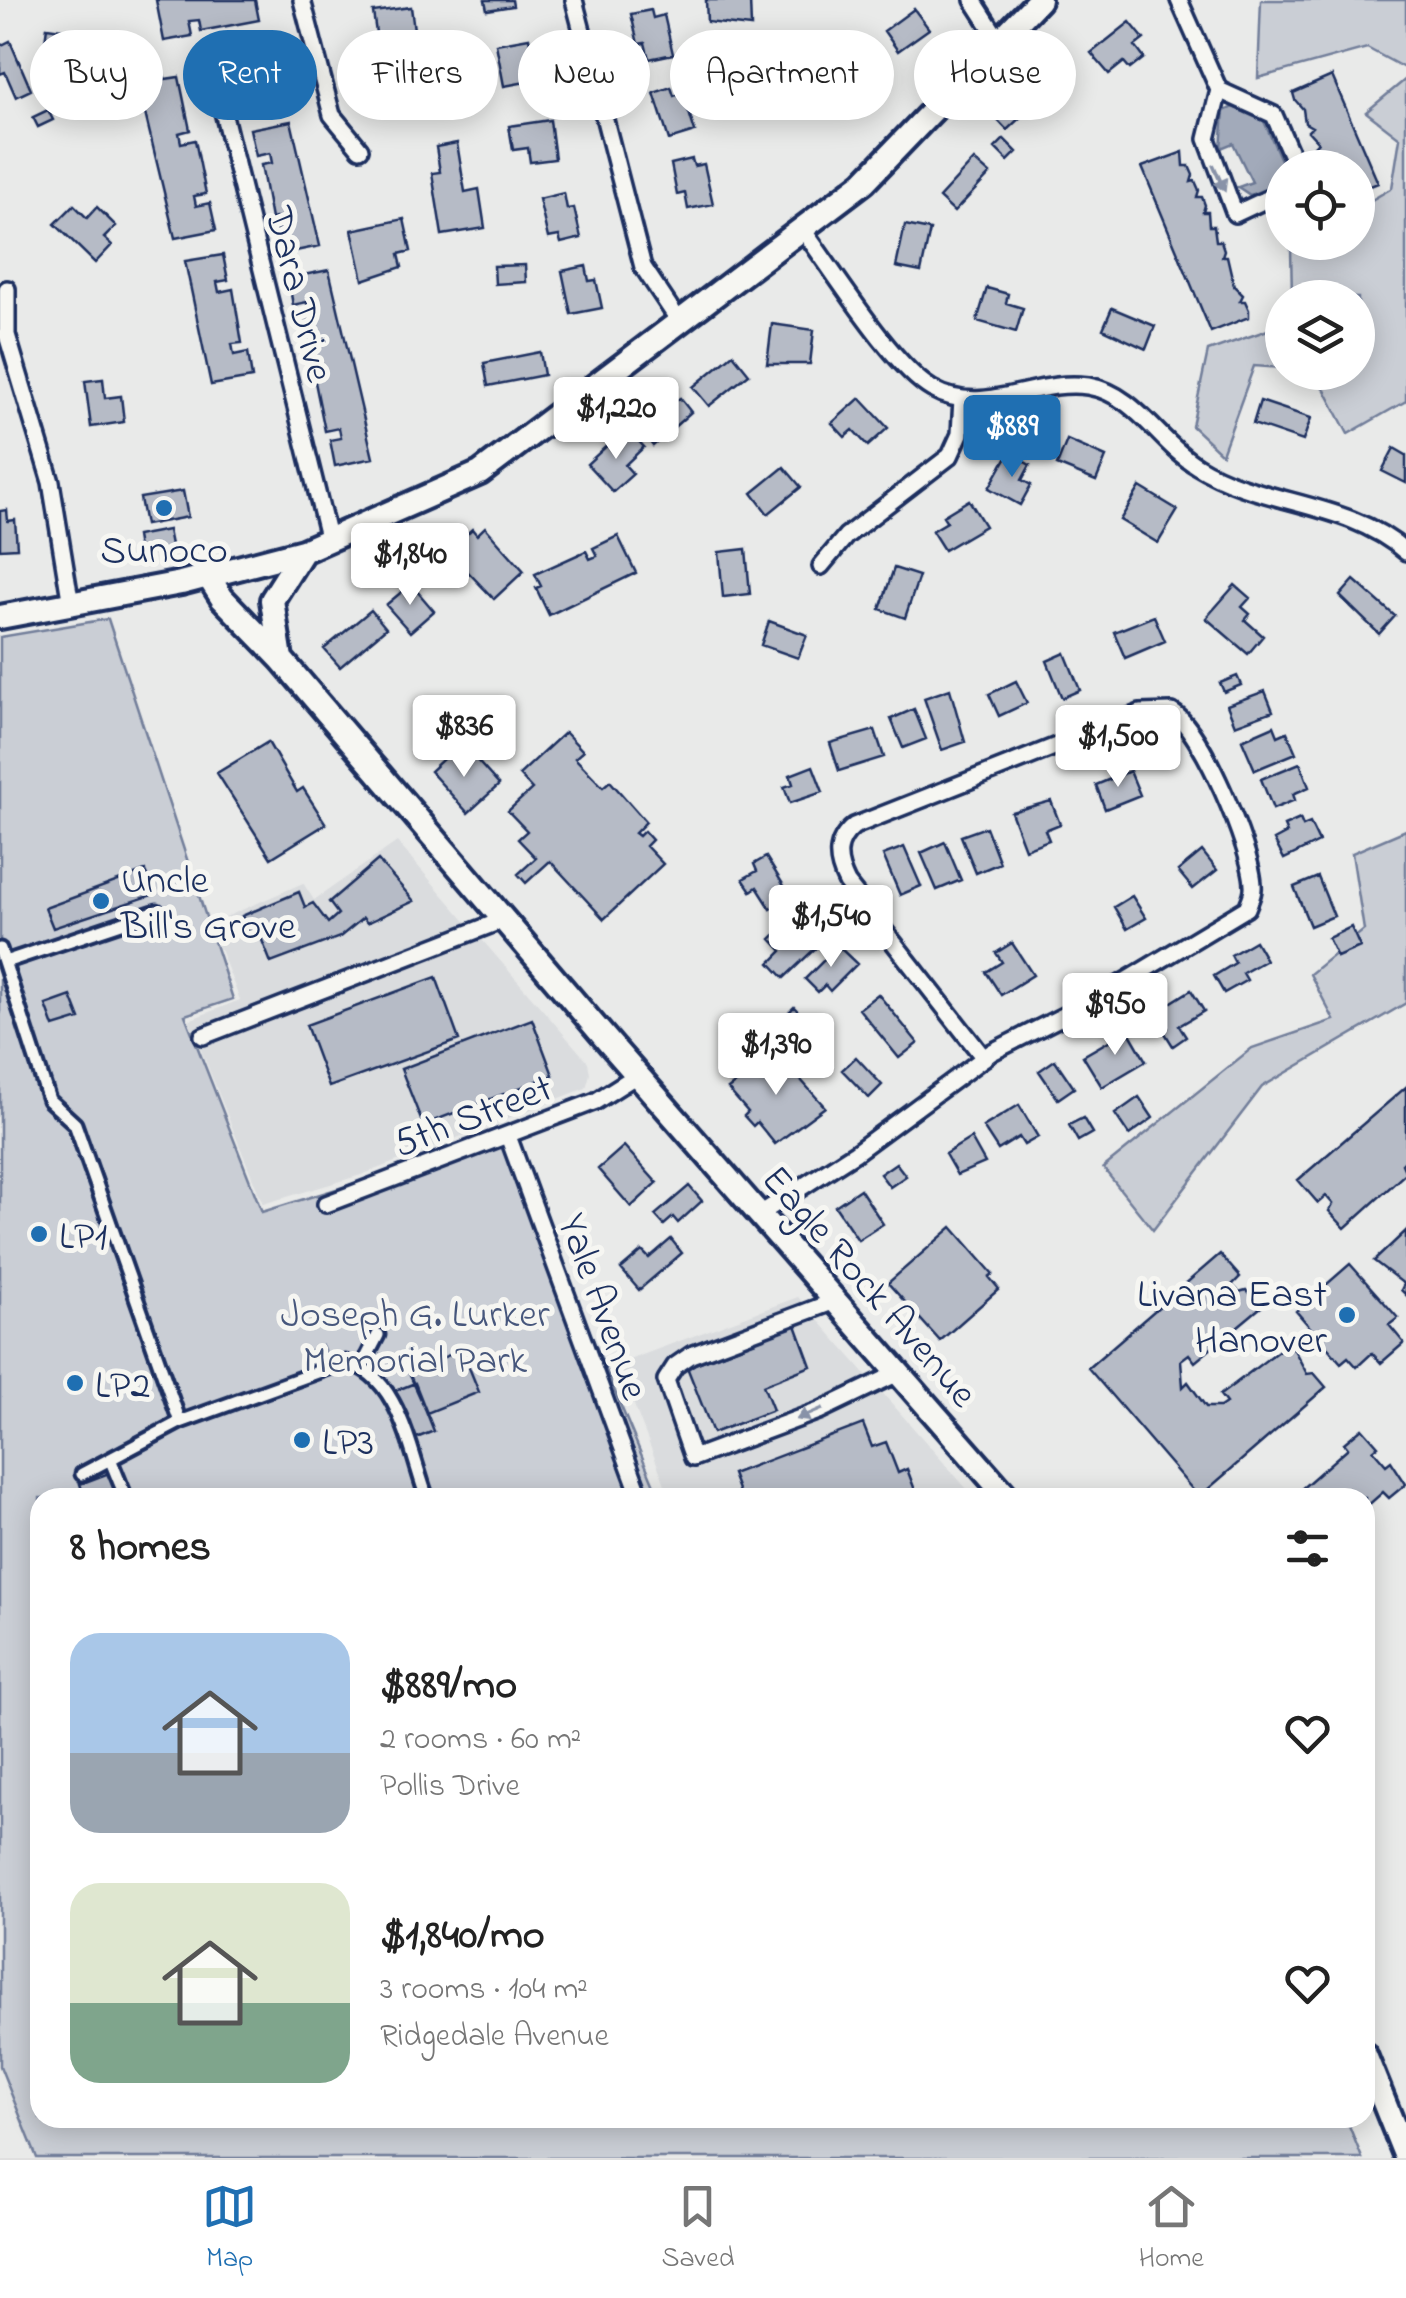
<!DOCTYPE html>
<html lang="en">
<head>
<meta charset="utf-8">
<style>
  body { margin:0; font-family:"Indie Flower",sans-serif; background:#f2f2f2; color:#222; height:100vh; display:flex; flex-direction:column; font-size:38px; white-space:nowrap }
  * { box-sizing:border-box; margin:0 }
  p { font-size:32px; color:#767676 }
  .icon { flex:none; width:55px; height:55px; fill:none; stroke:currentColor; stroke-width:2; stroke-linecap:round; stroke-linejoin:round }
  .map { position:relative; flex:1; overflow:hidden }
  .details { position:absolute; left:30px; top:1488px; width:1345px; height:640px; display:flex; flex-direction:column; background:#fff; border-radius:30px; box-shadow:0 5px 25px #0003 }
  .details>* { flex:none }
  .banner { position:absolute; left:30px; top:30px; width:1348px; height:90px; display:flex; gap:20px }
  .fabs { position:absolute; left:1265px; top:150px; display:grid; gap:20px }
  .fabs a { display:grid; place-items:center; width:110px; height:110px; border-radius:50%; background:#fff; box-shadow:0 5px 25px #0003; font-size:50px }
  .price { position:absolute; translate:-50% -85px; padding:0 22px; border-radius:10px; background:#fff; color:#222; font-size:32px; line-height:65px; filter:drop-shadow(0 2px 5px #0008) }
  .price::after { content:''; position:absolute; left:50%; top:60px; width:30px; height:22px; margin-left:-15px; background:inherit; clip-path:polygon(0 0,100% 0,50% 100%) }
  .price.active { background:#1f6fb2; color:#fff }
  ul { padding:0; list-style:none }
  li { display:flex; align-items:center; gap:30px; height:250px; padding:0 40px }
  li span { display:grid; place-items:center; flex:none; width:280px; height:200px; border-radius:30px; color:#555 }
  li>.icon { margin-inline-start:auto }
  span .icon { width:120px; height:120px; fill:#fffc; stroke-width:1 }
  li b { font-size:42px }
  h2 { display:flex; justify-content:space-between; align-items:center; height:120px; padding:0 40px; font-size:42px }
  .tag { padding:0 35px; border-radius:45px; background:#fff; box-shadow:0 5px 25px #0003; font-size:35px; line-height:90px }
  .tag.active { background:#1f6fb2; color:#fff }
  .dock { display:flex; justify-content:space-around; align-items:center; height:140px; border-top:2px solid #e0e0e0; background:#fff; font-size:28px; color:#767676 }
  .dock a { display:grid; justify-items:center; gap:5px }
  .dock .active { color:#1f6fb2 }
  .map>svg:first-child { display:block }
  .built { fill:#dadcde }
  .green { fill:#caced5; stroke:#727e9a; stroke-width:2.5 }
  .water { fill:#a2aaba; stroke:#6c7995; stroke-width:2.5 }
  .building { fill:#b6bbc6; stroke:#1b2f5e; stroke-width:2.5 }
  .lines { fill:none; stroke-linecap:round; stroke-linejoin:round }
  .pedestrian-casing { stroke:#1b2f5e; stroke-width:19 }
  .minor-casing { stroke:#1b2f5e; stroke-width:22 }
  .secondary-casing { stroke:#1b2f5e; stroke-width:30 }
  .pedestrian { stroke:#f6f6f2; stroke-width:11 }
  .minor { stroke:#f6f6f2; stroke-width:15 }
  .secondary { stroke:#f6f6f2; stroke-width:22 }
  .oneway { fill:#8892a8 }
  .poi-dot { fill:#1f6fb2; stroke:#f6f6f2; stroke-width:4 }
  .labels { text-anchor:middle; stroke-width:10; stroke-linejoin:round; paint-order:stroke }
  .street-label { font-size:40px; fill:#1b2f5e; stroke:#f6f6f2 }
  .poi-label { font-size:40px; fill:#1b2f5e; stroke:#f6f6f2; text-anchor:start }
  .park-label { font-size:40px; fill:#47577c; stroke:#f6f6f2 }
</style>
</head>
<body>
<div class="map">
<svg width="1406" height="2158" viewBox="0 0 1406 2158">
  <rect width="100%" height="100%" fill="#e9eae9"/>
  <filter id="ink" filterUnits="userSpaceOnUse"><feTurbulence type="fractalNoise" baseFrequency=".01" numOctaves="2"/><feDisplacementMap in="SourceGraphic" scale="20" xChannelSelector="R" yChannelSelector="G"/><feConvolveMatrix kernelMatrix="1 2 1 2 8 2 1 2 1" color-interpolation-filters="sRGB"/></filter>
  <g filter="url(#ink)">
    <path class="built" d="M397 842 588 1062 590 1074 586 1088 361 1175 263 1204 189 1020 240 1000 210 924 303 883 314 900Z
      M798 1297 974 1497H670L618 1364Z"/>
    <path class="green" d="M1261 0H1406V69L1367 48 1258 78Z
      M1406 79V401L1348 434 1316 373 1358 372V298L1292 297 1291 248 1300 243 1358 242V208L1392 188 1400 138 1366 112Z
      M1282 325V368L1254 366 1222 454 1192 426 1208 351Z
      M108 619 233 999 185 1015 262 1212 508 1136 659 1497 40 1498V2118H1346L1362 2158H37L0 2066V637Z
      M1406 830V1003L1262 1087 1153 1230 1103 1168 1252 1048 1334 1020 1310 974 1364 930 1352 853Z"/>
    <path class="water" d="M1233 107 1263 119 1284 167 1282 183 1250 195 1238 187 1252 182 1233 143 1221 148 1224 111Z"/>
    <path class="building" d="M156 0H255L259 20 201 31 199 20 189 21 192 36 164 41Z
      M485 0H512L513 6 487 10Z
      M706 0H750L751 27 707 22Z
      M411 7 417 53 426 52 429 74 394 79 392 66 381 68 373 12Z
      M914 9 929 29 898 51 884 31Z
      M651 10 653 18 664 15 673 54 649 59 645 43 638 44 631 14Z
      M1130 22 1144 39 1135 46 1144 58 1130 69 1124 62 1109 74 1091 53Z
      M47 27 83 32 81 41 95 43 91 71 42 64Z
      M529 38 537 80 504 86 496 44Z
      M10 41 31 90 16 97 5 72 0 74V46Z
      M762 48 805 66 789 92 749 69Z
      M862 57 871 82 834 96 825 71Z
      M164 75 165 79 179 77 190 130 179 133 181 143 195 140 206 194 194 196 196 206 210 203 216 230 175 238 137 80Z
      M1332 76 1378 183 1358 191V168H1323L1322 156 1314 146 1318 142 1308 131 1312 127 1305 123 1303 109 1295 100 1293 93Z
      M671 87 674 96 683 93 695 132 669 140 654 93Z
      M1005 95 1024 114 1007 130 989 111Z
      M48 110 53 120 38 127 33 117Z
      M550 120 555 159 530 162 528 148 513 150 509 126Z
      M291 121 320 246 281 254 276 228 288 226 286 216 271 219 261 165 272 163 270 153 256 156 250 129Z
      M1004 139 1017 152 1008 161 995 148Z
      M457 143 465 192 479 189 485 228 442 235 432 173 440 172 436 147Z
      M1183 152 1184 166H1189L1193 175 1191 182 1195 181 1199 190 1197 197H1202L1205 205 1203 212H1208L1209 226H1214L1216 241H1221L1224 250 1222 256H1227L1234 286 1243 295 1240 301H1245L1249 310V317L1211 332 1142 167Z
      M692 159 694 166 704 164 713 204 688 209 685 193 677 195 671 164Z
      M974 160 990 174 954 212 939 198Z
      M564 193 567 209 574 208 581 238 561 243 559 236 548 238 539 199Z
      M74 205 87 218 97 207 116 226 104 238 112 245 95 263 55 224Z
      M404 219 411 251 399 254 402 267 363 280 352 230Z
      M905 225 930 230 921 272 896 267Z
      M223 255 228 280 217 282 219 292 233 289 242 343 232 344 234 355 248 352 252 378 211 385 185 261Z
      M525 265 526 282 495 284 494 266Z
      M586 266 589 281 596 280 602 308 571 314 562 271Z
      M329 270 373 458 335 466 330 440 341 438 339 428 325 431 314 377 324 375 322 366 309 368 298 314 309 312 307 302 293 305 288 278Z
      M987 288 1008 294 1006 303 1023 308 1016 332 977 321Z
      M1112 308 1155 326 1146 349 1103 329Z
      M772 324 814 330 810 364H767Z
      M540 352 544 375 488 386 484 363Z
      M733 354 749 374 709 406 693 387Z
      M103 379 105 398 121 396 124 422 91 427 85 381Z
      M680 398 691 412 653 446 638 427Z
      M860 398 888 428 868 446 853 430 845 437 832 423Z
      M1260 401 1311 418 1303 441 1253 424Z
      M632 434 644 447 625 465 633 474 613 492 587 464 614 439 619 445Z
      M1067 440 1106 457 1096 481 1057 465Z
      M1394 448 1406 455V483L1382 471Z
      M1009 453 1030 465 1022 480 1031 485 1020 505 989 488Z
      M784 467 801 487 768 514 752 493Z
      M1140 487 1178 510 1158 543 1120 520Z
      M183 491 188 517 145 525 140 498Z
      M969 500 985 526 944 550 932 531 947 522 943 516Z
      M7 510 8 521 15 520 17 548 0 549V511Z
      M485 527 524 571 494 599 448 551 472 529 477 535Z
      M168 530 172 550 139 555 136 536Z
      M618 536 636 573 549 615 536 588 541 586 535 574 586 551 590 559 597 556 593 548Z
      M746 549 750 594 723 597 719 552Z
      M894 568 919 576 905 618 880 609Z
      M1354 580 1395 616 1379 634 1340 596Z
      M411 584 434 611 410 632 386 605Z
      M1235 585 1250 598 1242 607 1250 614 1245 620 1263 636 1248 654 1206 618Z
      M371 610 386 628 340 667 324 649Z
      M1154 616 1165 641 1125 658 1114 632Z
      M769 621 807 635 798 658 761 645Z
      M1065 653 1080 690 1062 698 1047 661Z
      M1237 676 1241 685 1224 692 1220 683Z
      M1016 681 1027 703 999 716 989 694Z
      M950 689 965 742 942 750 924 698Z
      M1265 691 1273 711 1235 725 1227 705Z
      M914 709 926 739 903 748 891 719Z
      M1274 726 1278 736 1287 732 1296 753 1255 770 1242 740Z
      M875 730 884 757 839 771 830 743Z
      M565 732 583 751 575 758 603 787 610 781 646 822 635 833 639 836 644 831 652 840 646 846 663 864 604 919 550 861 526 883 518 874 536 858 518 839 527 831 508 811 532 789 519 775Z
      M268 742 297 792 303 788 326 824 271 858 217 773Z
      M455 748 469 762 474 757 499 785 468 813 430 771Z
      M1300 763 1309 787 1293 794 1295 800 1273 809 1261 779Z
      M813 766 823 792 790 803 784 787 793 784 790 775Z
      M1130 771 1140 795 1105 809 1096 785Z
      M1051 801 1060 824 1045 830 1049 840 1025 849 1011 812Z
      M1300 819 1303 826 1310 823 1319 842 1284 859 1274 840 1287 833 1284 826Z
      M986 827 1000 863 976 873 961 836Z
      M945 842 961 880 937 890 921 853Z
      M904 847 921 886 900 895 883 855Z
      M1202 851 1217 870 1193 889 1178 871Z
      M766 857 791 897 771 909 757 887 751 891 743 879 757 871 754 864Z
      M378 860 414 901 367 923 363 918 340 937 271 963 258 930 249 933 242 916 299 892 305 907 313 903 328 923 338 914 329 902Z
      M145 871 155 894 53 928 45 908Z
      M1318 877 1334 916 1310 926 1294 887Z
      M1132 896 1146 918 1127 929 1114 907Z
      M793 918 822 942 784 978 770 963 782 951 771 939Z
      M1351 927 1360 947 1337 957 1328 938Z
      M1255 941 1266 960 1243 973 1247 980 1224 993 1214 976 1235 963 1231 955Z
      M1012 943 1033 975 1001 995 986 972 1002 962 996 953Z
      M838 946 857 964 830 991 825 985 818 992 805 979Z
      M436 977 459 1040 329 1087 306 1025Z
      M1191 990 1204 1011 1179 1026 1186 1037 1173 1046 1153 1014Z
      M878 994 918 1043 899 1058 859 1009Z
      M71 996 80 1019 54 1027 46 1005Z
      M794 1007 808 1022 795 1035 781 1020Z
      M532 1019 553 1075 423 1125 401 1069Z
      M810 1028 822 1042 809 1053 797 1039Z
      M1128 1030 1146 1061 1102 1087 1083 1056Z
      M776 1052 825 1107 775 1144 757 1122 753 1126 744 1116 748 1112 728 1089Z
      M856 1057 882 1085 869 1098 842 1070Z
      M1055 1060 1074 1088 1058 1099 1039 1071Z
      M1406 1087V1160L1402 1164 1406 1173 1345 1228 1329 1211 1333 1204 1326 1196 1318 1203 1298 1180Z
      M1139 1097 1153 1118 1129 1135 1115 1114Z
      M1019 1105 1038 1137 1024 1145 1019 1137 998 1150 983 1127Z
      M1083 1118 1092 1133 1078 1141 1069 1125Z
      M971 1138 985 1163 957 1175 945 1154Z
      M624 1146 657 1183 631 1207 598 1169Z
      M896 1163 906 1176 890 1187 880 1174Z
      M689 1186 702 1201 678 1223 673 1217 664 1225 655 1215Z
      M860 1189 883 1224 858 1240 835 1206Z
      M952 1227 993 1274 989 1277 999 1289 940 1341 888 1283Z
      M1406 1231V1295L1401 1290 1404 1284 1374 1261Z
      M671 1239 682 1253 639 1290 621 1269 642 1251 649 1258Z
      M1220 1254 1240 1277 1232 1285 1239 1292 1246 1290 1261 1307 1195 1362 1189 1354 1181 1360 1183 1387 1188 1382 1206 1407H1220L1226 1403 1220 1395 1290 1342 1307 1374 1314 1373 1326 1387 1199 1497 1088 1368Z
      M1350 1264 1398 1318 1389 1325 1404 1343 1381 1363 1372 1353 1357 1367 1348 1357 1341 1363 1296 1311Z
      M796 1325 811 1366 763 1385 773 1410 713 1433 687 1367Z
      M322 1346 326 1355 310 1361 307 1352Z
      M462 1350 479 1392 427 1413 408 1371Z
      M415 1383 434 1431 414 1439 395 1391Z
      M863 1424 872 1447 886 1442 898 1473 907 1469 918 1498H741L732 1474Z
      M1362 1428 1378 1446 1373 1450 1386 1465 1391 1461 1406 1484 1389 1498 1383 1492 1365 1508V1498H1291L1348 1448 1344 1443Z
      M109 1473 119 1498H85L80 1484Z"/>
    <g class="lines">
      <defs>
        <path id="pedestrian" d="M0 949 49 1100 75 1124 180 1422
          M5 962 157 911
          M362 1366 378 1335
          M111 1461 126 1498
          M82 1474 180 1422 345 1362C399 1373 410 1452 427 1498"/>
        <path id="minor" d="M302 0 332 115 360 149
          M574 0 643 267 679 321
          M973 0 1000 42
          M1179 0 1219 90 1207 139 1235 214 1282 192
          M211 63 329 541
          M1219 90 1274 115 1297 168
          M803 230C833 270 892 366 932 389 983 418 1035 378 1088 386 1136 394 1158 442 1197 466 1261 506 1347 500 1406 552
          M7 289V335L51 482 71 605
          M821 566 846 536 950 456 960 434 962 399
          M203 1036 503 920
          M508 1136 641 1498
          M326 1204 596 1101 637 1075
          M760 1214 855 1153 992 1052 1089 1003 1247 908C1250 900 1254 893 1253 885 1252 850 1201 728 1172 712L1140 713 854 826C834 842 836 861 847 883L984 1058
          M835 1301 691 1355 675 1366 666 1380 693 1458 819 1411 898 1373"/>
        <path id="secondary" d="M208 576 222 598 281 659 611 1045 1008 1498
          M0 617 181 583 303 551 480 473 864 182 1039 0
          M281 659 272 600 303 551
          M1365 2055 1406 2157"/>
      </defs>
      <use href="#pedestrian" class="pedestrian-casing"/>
      <use href="#minor" class="minor-casing"/>
      <use href="#secondary" class="secondary-casing"/>
      <use href="#pedestrian" class="pedestrian"/>
      <use href="#minor" class="minor"/>
      <use href="#secondary" class="secondary"/>
    </g>
    <defs><path id="oneway-solid" d="M-6-.8H1V-3.2L6.5 0L1 3.2V.8H-6Z" transform="scale(2.5)"/></defs>
    <g class="oneway">
      <use href="#oneway-solid" transform="translate(1219 178) rotate(66)"/>
      <use href="#oneway-solid" transform="translate(810 1414) rotate(157)"/>
    </g>
  </g>
  <g class="poi-dot">
    <circle cx="164" cy="508" r="10"/>
    <circle cx="101" cy="901" r="10"/>
    <circle cx="39" cy="1234" r="10"/>
    <circle cx="1347" cy="1315" r="10"/>
    <circle cx="75" cy="1383" r="10"/>
    <circle cx="302" cy="1440" r="10"/>
  </g>
  <g class="labels">
    <g class="street-label">
      <text transform="translate(301 294) rotate(76)" y="14">Dara Drive</text>
      <text transform="translate(472 1114) rotate(-21)" y="14">5th Street</text>
      <text transform="translate(871 1285) rotate(49)" y="14">Eagle Rock Avenue</text>
      <text transform="translate(605 1306) rotate(70)" y="14">Yale Avenue</text>
    </g>
    <g class="poi-label">
      <text x="164" y="562" text-anchor="middle">Sunoco</text>
      <text x="121" y="892">Uncle<tspan x="121" dy="46">Bill's Grove</tspan></text>
      <text x="59" y="1248">LP1</text>
      <text x="1327" y="1306" text-anchor="end">Livana East<tspan x="1327" dy="46">Hanover</tspan></text>
      <text x="95" y="1397">LP2</text>
      <text x="322" y="1454">LP3</text>
    </g>
    <g class="park-label">
      <text x="415" y="1326">Joseph G. Lurker<tspan x="415" dy="46">Memorial Park</tspan></text>
    </g>
  </g>
</svg>
<div class="fabs">
<a><svg class="icon" aria-label="locate" viewBox="0 0 24 24"><circle cx="12" cy="12" r="6"/><path d="M12 2v4M12 18v4M2 12h4M18 12h4"/></svg></a>
<a><svg class="icon" aria-label="layers" viewBox="0 0 24 24"><path d="M12 4l9 5-9 5-9-5zM3 14l9 5 9-5"/></svg></a>
</div>
<b class="price" style="left:616px;top:462px">$1,220</b>
<b class="price active" style="left:1012px;top:480px">$889</b>
<b class="price" style="left:410px;top:608px">$1,840</b>
<b class="price" style="left:464px;top:780px">$836</b>
<b class="price" style="left:1118px;top:790px">$1,500</b>
<b class="price" style="left:831px;top:970px">$1,540</b>
<b class="price" style="left:1115px;top:1058px">$950</b>
<b class="price" style="left:776px;top:1098px">$1,390</b>
<div class="banner">
<a class="tag">Buy</a>
<a class="tag active">Rent</a>
<a class="tag">Filters</a>
<a class="tag">New</a>
<a class="tag">Apartment</a>
<a class="tag">House</a>
</div>
<section class="details">
<h2>8 homes<svg class="icon" aria-label="filters" viewBox="0 0 24 24"><path d="M4 7h16M4 17h16"/><circle cx="9" cy="7" r="2"/><circle cx="15" cy="17" r="2"/></svg></h2>
<ul>
<li><span style="background:linear-gradient(#a9c7e8 60%,#9aa5b1 0)"><svg class="icon" aria-label="home" viewBox="0 0 24 24"><path d="M3 11l9-7 9 7M6 9v11h12V9"/></svg></span><div><b>$889/mo</b><p>2 rooms · 60 m²</p><p>Pollis Drive</p></div><svg class="icon" aria-label="heart" viewBox="0 0 24 24"><path d="M12 20l-8-8c-3-5 5-10 8-4 3-6 11-1 8 4z"/></svg></li>
<li><span style="background:linear-gradient(#dfe7d0 60%,#7fa58c 0)"><svg class="icon" aria-label="home" viewBox="0 0 24 24"><path d="M3 11l9-7 9 7M6 9v11h12V9"/></svg></span><div><b>$1,840/mo</b><p>3 rooms · 104 m²</p><p>Ridgedale Avenue</p></div><svg class="icon" aria-label="heart" viewBox="0 0 24 24"><path d="M12 20l-8-8c-3-5 5-10 8-4 3-6 11-1 8 4z"/></svg></li>
</ul>
</section>
</div>
<nav class="dock">
<a class="active"><svg class="icon" aria-label="map" viewBox="0 0 24 24"><path d="M3 6l6-2 6 2 6-2v14l-6 2-6-2-6 2zM9 4v14M15 6v14"/></svg>Map</a>
<a><svg class="icon" aria-label="saved" viewBox="0 0 24 24"><path d="M7 4h10v16l-5-4-5 4z"/></svg>Saved</a>
<a><svg class="icon" aria-label="home" viewBox="0 0 24 24"><path d="M3 11l9-7 9 7M6 9v11h12V9"/></svg>Home</a>
</nav>
</body>
</html>
